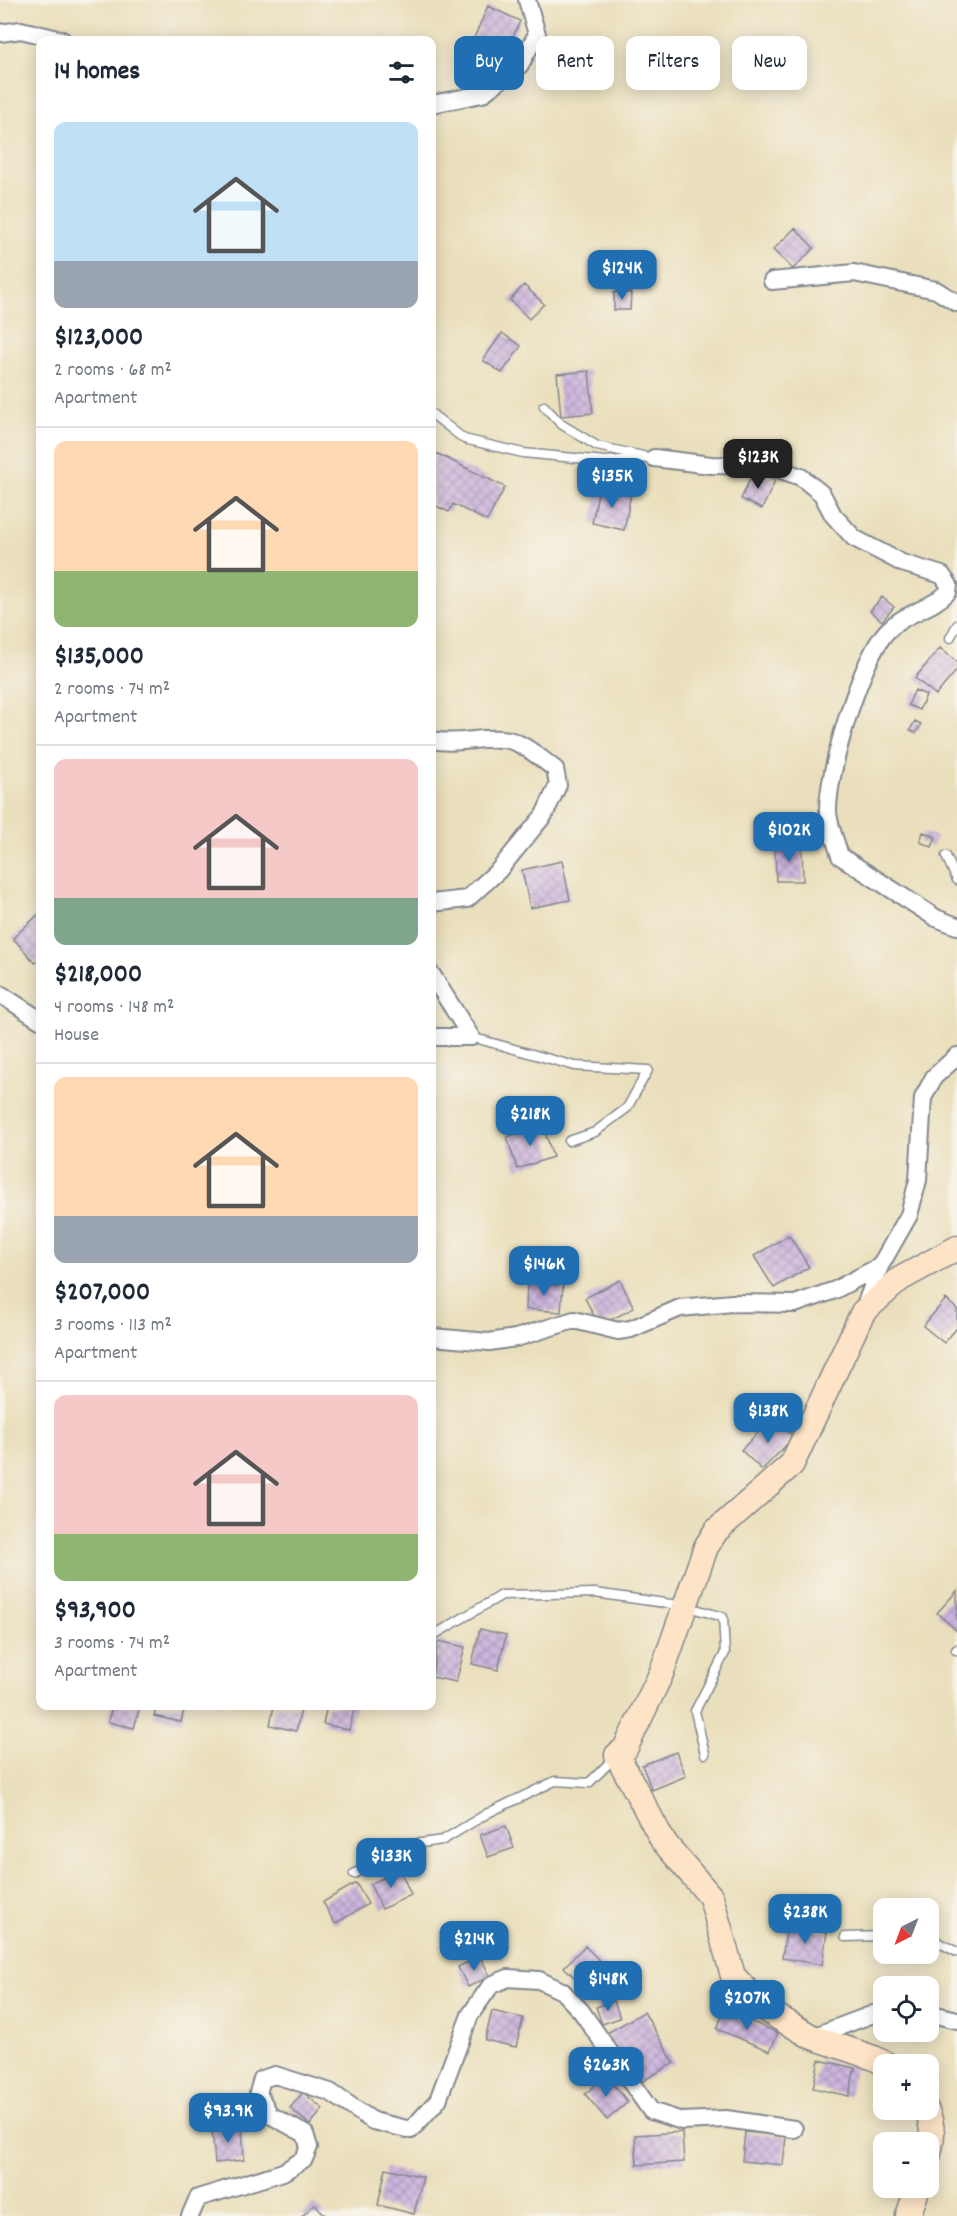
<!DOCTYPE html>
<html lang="en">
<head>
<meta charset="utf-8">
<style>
  body { margin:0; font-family:Dekko,sans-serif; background:#f6f6f7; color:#1f2937; height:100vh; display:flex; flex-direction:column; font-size:22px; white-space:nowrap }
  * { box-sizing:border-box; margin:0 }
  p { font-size:20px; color:#747a83 }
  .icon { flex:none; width:33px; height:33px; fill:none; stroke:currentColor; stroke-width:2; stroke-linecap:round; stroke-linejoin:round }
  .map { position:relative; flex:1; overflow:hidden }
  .drawer { position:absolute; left:36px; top:36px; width:400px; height:1674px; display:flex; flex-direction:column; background:#fff; border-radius:12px; box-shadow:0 3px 15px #0003 }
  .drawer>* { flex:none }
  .top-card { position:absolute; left:454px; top:36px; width:412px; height:54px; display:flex; gap:12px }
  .needle { width:39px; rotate:222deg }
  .tools { position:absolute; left:873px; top:1898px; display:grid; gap:12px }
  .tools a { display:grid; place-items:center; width:66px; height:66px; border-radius:12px; background:#fff; box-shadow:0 3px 15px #0003; font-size:30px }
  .price { position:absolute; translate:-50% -51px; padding:0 14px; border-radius:12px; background:#1f6fb2; color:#fff; font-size:20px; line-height:39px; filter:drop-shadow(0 2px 3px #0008) }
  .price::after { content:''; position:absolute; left:50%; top:36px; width:18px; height:14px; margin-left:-9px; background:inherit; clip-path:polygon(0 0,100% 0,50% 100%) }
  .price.current { background:#222; color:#fff }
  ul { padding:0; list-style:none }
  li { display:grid; align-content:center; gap:12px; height:318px; padding:0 18px }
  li+li { border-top:2px solid #e0e1e3 }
  li span { display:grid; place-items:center; height:186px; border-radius:12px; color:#555 }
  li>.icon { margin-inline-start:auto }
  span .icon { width:108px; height:108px; fill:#fffc; stroke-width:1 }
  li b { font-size:26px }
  h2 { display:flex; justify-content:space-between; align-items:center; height:72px; padding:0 18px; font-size:26px }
  .chip { padding:0 21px; border-radius:12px; background:#fff; box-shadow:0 3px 15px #0003; font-size:21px; line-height:54px }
  .chip.current { background:#1f6fb2; color:#fff }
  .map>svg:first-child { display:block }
  .building { fill:url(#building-cross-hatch) }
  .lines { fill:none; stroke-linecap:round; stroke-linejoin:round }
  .lane-casing { stroke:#82878d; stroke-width:11 }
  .street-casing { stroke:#82878d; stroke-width:20 }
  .secondary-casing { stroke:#82878d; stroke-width:27 }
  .lane { stroke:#fff; stroke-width:8 }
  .street { stroke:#fff; stroke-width:16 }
  .secondary { stroke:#fee4c6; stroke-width:24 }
</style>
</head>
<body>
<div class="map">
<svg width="957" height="2216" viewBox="0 0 957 2216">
  <defs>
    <pattern id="building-cross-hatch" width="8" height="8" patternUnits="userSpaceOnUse" patternTransform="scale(1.5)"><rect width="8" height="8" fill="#ceb6de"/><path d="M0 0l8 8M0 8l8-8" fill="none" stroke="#a694b7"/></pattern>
  </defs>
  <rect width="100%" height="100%" fill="#f7f3e8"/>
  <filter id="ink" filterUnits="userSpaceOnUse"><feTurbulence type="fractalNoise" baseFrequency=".0167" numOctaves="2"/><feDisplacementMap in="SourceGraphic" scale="12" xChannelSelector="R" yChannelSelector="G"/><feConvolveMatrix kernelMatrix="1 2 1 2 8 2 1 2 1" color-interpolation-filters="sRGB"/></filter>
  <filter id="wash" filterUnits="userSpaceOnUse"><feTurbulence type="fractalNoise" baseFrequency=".008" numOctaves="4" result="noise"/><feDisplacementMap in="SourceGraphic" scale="24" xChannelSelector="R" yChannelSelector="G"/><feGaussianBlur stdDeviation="1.35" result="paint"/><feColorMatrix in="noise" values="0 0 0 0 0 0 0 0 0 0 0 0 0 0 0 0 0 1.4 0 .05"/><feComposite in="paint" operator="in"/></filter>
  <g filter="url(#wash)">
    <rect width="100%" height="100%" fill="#eadfbc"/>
    <g id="blocks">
      <path class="building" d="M488 6 520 21 506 53 474 38Z
        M795 228 814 248 793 269 773 250Z
        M524 285 544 304 529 319 510 300Z
        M614 292 631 293 630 310H614Z
        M502 333 521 346 502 373 483 360Z
        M589 371 593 413 561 416 557 374Z
        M436 453 505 487 487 521 453 504 449 512 432 504V462Z
        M753 472 775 481 762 509 741 499Z
        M599 488 631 494 624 530 592 523Z
        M882 597 894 607 882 621 870 611Z
        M940 648 957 662V670L936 695 915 678Z
        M915 690 926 695 919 710 908 705Z
        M915 721 921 724 916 733 910 730Z
        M923 832 936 837 932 847 920 842Z
        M802 844 803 881H776L775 845Z
        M562 861 570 900 530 908 522 870Z
        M40 913V958L35 963 13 938Z
        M543 1125 553 1157 517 1169 507 1137Z
        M789 1235 809 1267 774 1288 754 1256Z
        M620 1280 634 1308 599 1326 585 1298Z
        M527 1283 563 1285 561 1312 526 1309Z
        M946 1299 957 1309V1328L944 1343 923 1326Z
        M773 1417 794 1437 762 1470 741 1450Z
        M957 1591V1631L937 1613Z
        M480 1629 506 1635 498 1670 472 1664Z
        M438 1641 465 1647 456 1682 432 1677Z
        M112 1706H140L134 1728 108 1722Z
        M157 1706H185L181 1722 154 1716Z
        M274 1706H302L296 1731 270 1725Z
        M327 1706H355L349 1730 323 1724Z
        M676 1752 686 1776 652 1790 642 1765Z
        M506 1826 514 1848 488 1857 480 1835Z
        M400 1870 411 1895 382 1909 370 1884Z
        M356 1883 368 1904 335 1924 323 1902Z
        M787 1926 827 1932 822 1965 782 1958Z
        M585 1946 613 1974 592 1995 564 1967Z
        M480 1956 490 1976 468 1987 458 1967Z
        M614 2001 620 2018 602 2024 596 2007Z
        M724 2010 778 2033 770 2051 717 2029Z
        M492 2011 523 2018 516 2047 485 2040Z
        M644 2012 674 2063 636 2085 607 2033Z
        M819 2060 855 2068 849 2096 813 2088Z
        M606 2076 628 2102 607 2120 585 2094Z
        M303 2092 323 2109 310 2125 290 2108Z
        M242 2126 244 2160 215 2163 212 2129Z
        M682 2132 684 2162 637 2165 635 2135Z
        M745 2132 786 2136 783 2165 742 2161Z
        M386 2168 423 2177 414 2214 378 2205Z
        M315 2204 326 2216H302Z"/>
    </g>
  </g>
  <g filter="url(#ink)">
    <use href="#blocks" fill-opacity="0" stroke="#82878d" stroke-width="1.5"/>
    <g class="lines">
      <defs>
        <path id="lane" d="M544 406 561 424 597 446 643 456
          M432 414 464 439 523 453 605 461 654 458
          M950 638 957 625
          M946 856 957 880
          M471 1037 575 1066 648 1070 627 1108 595 1132 569 1141
          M432 1636 502 1595 595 1593 685 1606 723 1617 725 1653 695 1711 705 1754
          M956 1650 957 1649
          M354 1874 400 1846 443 1840 488 1813 555 1781 589 1783 615 1757
          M845 1937 884 1936
          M928 1937 957 1952"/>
        <path id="street" d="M0 33 21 30 62 40
          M432 104 482 94 520 65 537 34 527 0
          M772 281 854 273 936 290 957 303
          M654 458 711 465 769 466 801 477 822 494 833 515 854 538 902 563 942 575 949 585 948 592C931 610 905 612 887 631 861 659 827 773 828 812 829 826 836 842 840 856L936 918 957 926
          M432 740C456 745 478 737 502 739 521 740 540 758 555 769L558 785 544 815 499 870 467 899 432 903
          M432 975 471 1037
          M0 994 40 1020
          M432 1037H471
          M864 1308 880 1266 909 1215 918 1180 923 1098 934 1077 957 1056
          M432 1337 489 1342 516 1338 574 1320 618 1331 631 1329 680 1308 732 1303 795 1304 835 1290 880 1266
          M928 2013 957 2020
          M812 2037 884 2010
          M190 2216 198 2198 283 2172 304 2159 309 2147 305 2134 270 2115 258 2093 262 2079 275 2075 330 2092 373 2121 411 2130 438 2100 470 2015 491 1985 508 1978 539 1980 562 1991 581 2011 651 2111 682 2121 726 2119 794 2129"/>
        <path id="secondary" d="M886 2064 874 2058 812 2037 766 2010 733 1976 711 1897 663 1841 617 1755 625 1749 661 1674 706 1547 716 1531 792 1464 863 1312 900 1279 957 1248
          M926 2109C934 2126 933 2140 928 2157
          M908 2216 918 2187"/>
      </defs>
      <use href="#lane" class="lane-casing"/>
      <use href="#street" class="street-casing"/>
      <use href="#secondary" class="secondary-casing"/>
      <use href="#lane" class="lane"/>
      <use href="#street" class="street"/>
      <use href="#secondary" class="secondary"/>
    </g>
  </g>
</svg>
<div class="tools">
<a><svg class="needle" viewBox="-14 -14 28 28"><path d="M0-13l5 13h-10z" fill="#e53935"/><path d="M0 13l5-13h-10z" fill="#747a83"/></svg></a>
<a><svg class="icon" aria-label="locate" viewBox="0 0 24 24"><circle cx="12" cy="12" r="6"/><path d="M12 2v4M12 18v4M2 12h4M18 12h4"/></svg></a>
<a>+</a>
<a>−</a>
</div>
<b class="price" style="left:622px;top:301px">$124K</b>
<b class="price current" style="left:758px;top:490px">$123K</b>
<b class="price" style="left:612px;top:509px">$135K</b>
<b class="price" style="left:789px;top:863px">$102K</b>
<b class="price" style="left:530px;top:1147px">$218K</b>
<b class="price" style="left:544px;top:1297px">$146K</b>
<b class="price" style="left:768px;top:1444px">$138K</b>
<b class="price" style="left:391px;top:1889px">$133K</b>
<b class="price" style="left:805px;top:1945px">$238K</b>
<b class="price" style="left:474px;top:1972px">$214K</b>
<b class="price" style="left:608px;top:2012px">$148K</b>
<b class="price" style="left:747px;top:2031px">$207K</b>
<b class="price" style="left:606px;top:2098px">$263K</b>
<b class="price" style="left:228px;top:2144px">$93.9K</b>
<div class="top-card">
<a class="chip current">Buy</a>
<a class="chip">Rent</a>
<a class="chip">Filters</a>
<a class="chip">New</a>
</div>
<section class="drawer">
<h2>14 homes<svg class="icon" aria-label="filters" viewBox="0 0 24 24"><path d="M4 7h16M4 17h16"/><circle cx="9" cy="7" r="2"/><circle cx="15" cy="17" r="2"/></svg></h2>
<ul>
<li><span style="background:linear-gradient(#bfe0f5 75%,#9aa5b1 0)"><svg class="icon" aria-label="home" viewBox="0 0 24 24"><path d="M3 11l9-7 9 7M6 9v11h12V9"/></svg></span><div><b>$123,000</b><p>2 rooms · 68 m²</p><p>Apartment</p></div></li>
<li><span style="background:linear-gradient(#ffd9b3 70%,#8fb573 0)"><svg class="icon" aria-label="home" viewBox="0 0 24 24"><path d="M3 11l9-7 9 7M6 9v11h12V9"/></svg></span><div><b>$135,000</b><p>2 rooms · 74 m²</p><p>Apartment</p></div></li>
<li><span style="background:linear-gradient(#f6c9c9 75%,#7fa58c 0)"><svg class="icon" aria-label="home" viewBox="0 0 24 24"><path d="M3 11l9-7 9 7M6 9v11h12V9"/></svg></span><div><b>$218,000</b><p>4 rooms · 148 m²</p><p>House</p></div></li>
<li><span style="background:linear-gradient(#ffd9b3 75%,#9aa5b1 0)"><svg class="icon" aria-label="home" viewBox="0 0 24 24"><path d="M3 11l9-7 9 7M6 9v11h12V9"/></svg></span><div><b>$207,000</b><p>3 rooms · 113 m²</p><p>Apartment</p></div></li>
<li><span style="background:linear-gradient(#f6c9c9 75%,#8fb573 0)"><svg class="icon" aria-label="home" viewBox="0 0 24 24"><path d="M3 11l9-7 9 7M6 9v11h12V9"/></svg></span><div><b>$93,900</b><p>3 rooms · 74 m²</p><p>Apartment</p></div></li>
</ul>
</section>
</div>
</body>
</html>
